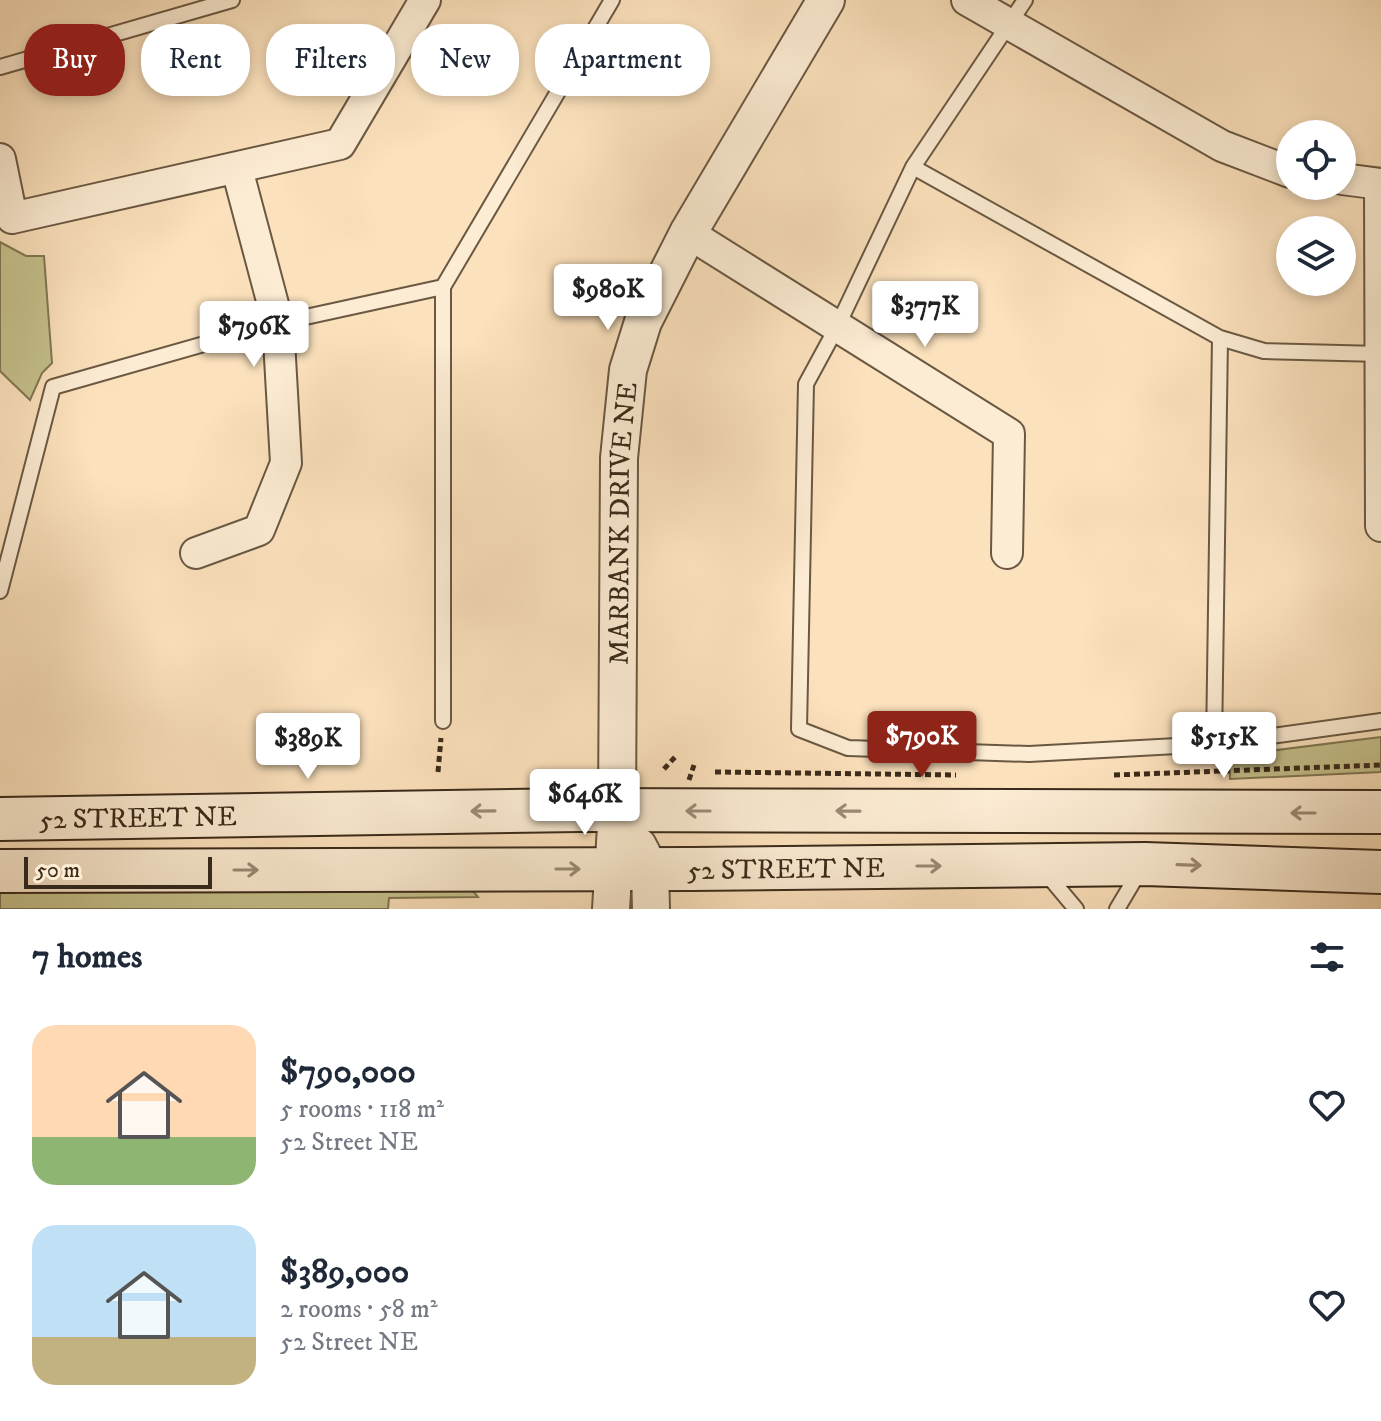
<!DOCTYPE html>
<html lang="en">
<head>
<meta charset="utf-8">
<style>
  body { margin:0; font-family:"IM FELL DW Pica",serif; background:#f2f2f3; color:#1f2937; height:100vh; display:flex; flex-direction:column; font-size:30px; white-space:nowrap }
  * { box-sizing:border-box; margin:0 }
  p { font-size:26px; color:#747a83 }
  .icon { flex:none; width:44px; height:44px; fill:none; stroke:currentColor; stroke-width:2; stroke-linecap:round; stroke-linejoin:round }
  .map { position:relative; height:909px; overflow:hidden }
  .panel { display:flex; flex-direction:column; background:#fff; flex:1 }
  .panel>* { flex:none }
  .top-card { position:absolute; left:24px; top:24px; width:800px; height:72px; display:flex; gap:16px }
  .buttons { position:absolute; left:1276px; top:120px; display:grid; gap:16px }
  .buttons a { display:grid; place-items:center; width:80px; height:80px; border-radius:50%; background:#fff; box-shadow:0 4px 12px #0003; font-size:40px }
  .scale { position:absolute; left:24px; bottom:20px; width:188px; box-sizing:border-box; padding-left:8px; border:4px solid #3a2a1a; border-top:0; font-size:22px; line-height:28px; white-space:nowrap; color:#3a2a1a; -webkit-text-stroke:6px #fcecd3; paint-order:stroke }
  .price { position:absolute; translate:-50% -68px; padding:0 18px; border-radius:8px; background:#fff; color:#222; font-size:26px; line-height:52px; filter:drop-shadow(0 2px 4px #0008) }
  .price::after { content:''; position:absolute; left:50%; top:48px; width:24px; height:18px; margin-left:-12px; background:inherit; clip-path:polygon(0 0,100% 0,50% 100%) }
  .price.active { background:#8f2418; color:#fff }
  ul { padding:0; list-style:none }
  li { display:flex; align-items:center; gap:24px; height:200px; padding:0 32px }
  li span { display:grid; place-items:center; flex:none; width:224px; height:160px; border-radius:24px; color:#555 }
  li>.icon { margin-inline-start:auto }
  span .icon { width:96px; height:96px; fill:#fffc; stroke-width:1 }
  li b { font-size:34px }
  h2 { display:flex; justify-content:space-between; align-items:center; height:96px; padding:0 32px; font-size:34px }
  .pill { padding:0 28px; border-radius:32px; background:#fff; box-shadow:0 4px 12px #0003; font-size:28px; line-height:72px }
  .pill.active { background:#8f2418; color:#fff }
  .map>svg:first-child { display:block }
  .green { fill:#c5c18c; stroke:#807653; stroke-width:2 }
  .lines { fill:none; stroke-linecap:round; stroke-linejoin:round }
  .service-casing { stroke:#6a5842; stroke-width:18 }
  .minor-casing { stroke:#6a5842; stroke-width:34 }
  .tertiary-casing { stroke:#6a5842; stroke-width:40 }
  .secondary-casing { stroke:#3a2a1a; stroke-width:46 }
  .path { stroke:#3a2a1a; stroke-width:5; stroke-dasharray:6 4; stroke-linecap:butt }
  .service { stroke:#fcecd3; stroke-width:14 }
  .minor { stroke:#fcecd3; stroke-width:30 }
  .tertiary { stroke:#fcecd3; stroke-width:36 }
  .secondary { stroke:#fcecd3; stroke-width:42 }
  .oneway { stroke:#9b8b76 }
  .labels { text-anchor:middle; stroke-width:8; stroke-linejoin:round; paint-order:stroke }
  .street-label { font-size:28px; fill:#3a2a1a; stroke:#fcecd3 }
</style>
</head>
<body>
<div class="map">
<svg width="1381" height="909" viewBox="0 0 1381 909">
  <rect width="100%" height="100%" fill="#fbe1bc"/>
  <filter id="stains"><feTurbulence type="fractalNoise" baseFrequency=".0025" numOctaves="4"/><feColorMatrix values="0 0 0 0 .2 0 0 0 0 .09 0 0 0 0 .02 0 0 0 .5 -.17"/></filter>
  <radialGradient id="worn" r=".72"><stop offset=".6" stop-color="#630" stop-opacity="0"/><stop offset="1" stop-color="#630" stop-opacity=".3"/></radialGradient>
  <path class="green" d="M0 242 26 256H44L52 363 42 373 30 400 0 371Z
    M1381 737V772L1230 779 1229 756Z
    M387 883 473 891 478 897 389 898 388 909H0V885Z"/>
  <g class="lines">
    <defs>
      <path id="service" d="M1025 0 913 167 838 325 806 384 799 729 848 748 1029 754 1214 744 1220 338 1264 351 1381 354
        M0 67 232 0
        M913 167 1220 338
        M0 591 53 387 278 323 443 287
        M443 721V287L612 0
        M1214 744 1381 721
        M1045 872 1076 909
        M1117 909 1139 872"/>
      <path id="minor" d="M967 0 1222 146 1290 172
        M0 159 12 218 340 144 425 0
        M1342 179 1381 184
        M1380 184 1381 526
        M688 233 1009 434 1007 553
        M196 553 259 530 286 463 278 323 237 169"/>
      <g id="tertiary">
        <path d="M638 846 650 869 651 909"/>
        <path id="s1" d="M611 909 617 810 619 458 628 370 643 322 688 233 826 0"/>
      </g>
      <g id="secondary">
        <path id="s2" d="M0 819 579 810 1381 812"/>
        <path id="s3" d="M0 871 692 869 1145 864 1381 872"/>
      </g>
    </defs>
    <use href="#service" class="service-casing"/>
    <use href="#minor" class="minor-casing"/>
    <use href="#tertiary" class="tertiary-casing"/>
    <use href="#secondary" class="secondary-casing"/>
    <path class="path" d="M664 769 676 756
      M438 772 441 738
      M715 772 956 775
      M1114 775 1381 765
      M689 780 694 765"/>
    <use href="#service" class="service"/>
    <use href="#minor" class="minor"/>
    <use href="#tertiary" class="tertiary"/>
    <use href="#secondary" class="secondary"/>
  </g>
  <defs><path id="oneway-shaft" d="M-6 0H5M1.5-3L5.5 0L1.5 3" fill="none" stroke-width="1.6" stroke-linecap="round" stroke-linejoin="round" transform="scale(2)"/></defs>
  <g class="oneway">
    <use href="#oneway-shaft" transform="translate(483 811) rotate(179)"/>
    <use href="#oneway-shaft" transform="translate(698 811) rotate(-180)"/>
    <use href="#oneway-shaft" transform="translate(848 811) rotate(-179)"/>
    <use href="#oneway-shaft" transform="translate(1303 813) rotate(180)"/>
    <use href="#oneway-shaft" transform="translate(1189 865) rotate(2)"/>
    <use href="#oneway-shaft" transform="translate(929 866)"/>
    <use href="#oneway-shaft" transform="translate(568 869)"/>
    <use href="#oneway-shaft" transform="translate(246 870)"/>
  </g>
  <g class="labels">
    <g class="street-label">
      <text dy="10" stroke="none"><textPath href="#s1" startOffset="386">MARBANK DRIVE NE</textPath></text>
      <text dy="10" stroke="none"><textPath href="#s2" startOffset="138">52 STREET NE</textPath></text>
      <text dy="10" stroke="none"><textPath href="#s3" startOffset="786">52 STREET NE</textPath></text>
    </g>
  </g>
  <rect width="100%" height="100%" filter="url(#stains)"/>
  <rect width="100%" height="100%" fill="url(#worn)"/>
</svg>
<div class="buttons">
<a><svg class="icon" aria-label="locate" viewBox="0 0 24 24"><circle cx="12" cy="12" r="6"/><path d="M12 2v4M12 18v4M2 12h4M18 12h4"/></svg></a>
<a><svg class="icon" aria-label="layers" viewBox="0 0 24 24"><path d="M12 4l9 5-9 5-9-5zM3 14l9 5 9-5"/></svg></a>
</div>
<div class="scale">50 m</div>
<b class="price" style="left:608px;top:332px">$980K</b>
<b class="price" style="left:925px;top:349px">$377K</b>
<b class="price" style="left:254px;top:369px">$796K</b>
<b class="price active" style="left:922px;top:779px">$790K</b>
<b class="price" style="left:1224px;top:780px">$515K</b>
<b class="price" style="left:308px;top:781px">$389K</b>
<b class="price" style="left:585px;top:837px">$646K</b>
<div class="top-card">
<a class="pill active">Buy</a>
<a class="pill">Rent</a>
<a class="pill">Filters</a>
<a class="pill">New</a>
<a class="pill">Apartment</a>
</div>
</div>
<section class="panel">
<h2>7 homes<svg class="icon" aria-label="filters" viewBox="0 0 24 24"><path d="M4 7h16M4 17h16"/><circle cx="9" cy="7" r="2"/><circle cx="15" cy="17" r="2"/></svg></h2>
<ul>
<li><span style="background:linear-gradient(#ffd9b3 70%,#8fb573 0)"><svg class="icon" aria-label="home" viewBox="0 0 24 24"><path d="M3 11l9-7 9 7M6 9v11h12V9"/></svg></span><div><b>$790,000</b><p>5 rooms · 118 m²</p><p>52 Street NE</p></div><svg class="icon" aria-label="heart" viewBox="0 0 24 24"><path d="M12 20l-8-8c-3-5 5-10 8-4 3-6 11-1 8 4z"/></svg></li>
<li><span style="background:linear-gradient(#bfe0f5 70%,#c2b280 0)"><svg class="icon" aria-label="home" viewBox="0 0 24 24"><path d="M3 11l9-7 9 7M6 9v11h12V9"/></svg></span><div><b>$389,000</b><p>2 rooms · 58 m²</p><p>52 Street NE</p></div><svg class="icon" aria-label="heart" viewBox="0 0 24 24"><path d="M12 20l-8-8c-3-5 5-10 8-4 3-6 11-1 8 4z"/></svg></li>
</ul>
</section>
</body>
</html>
